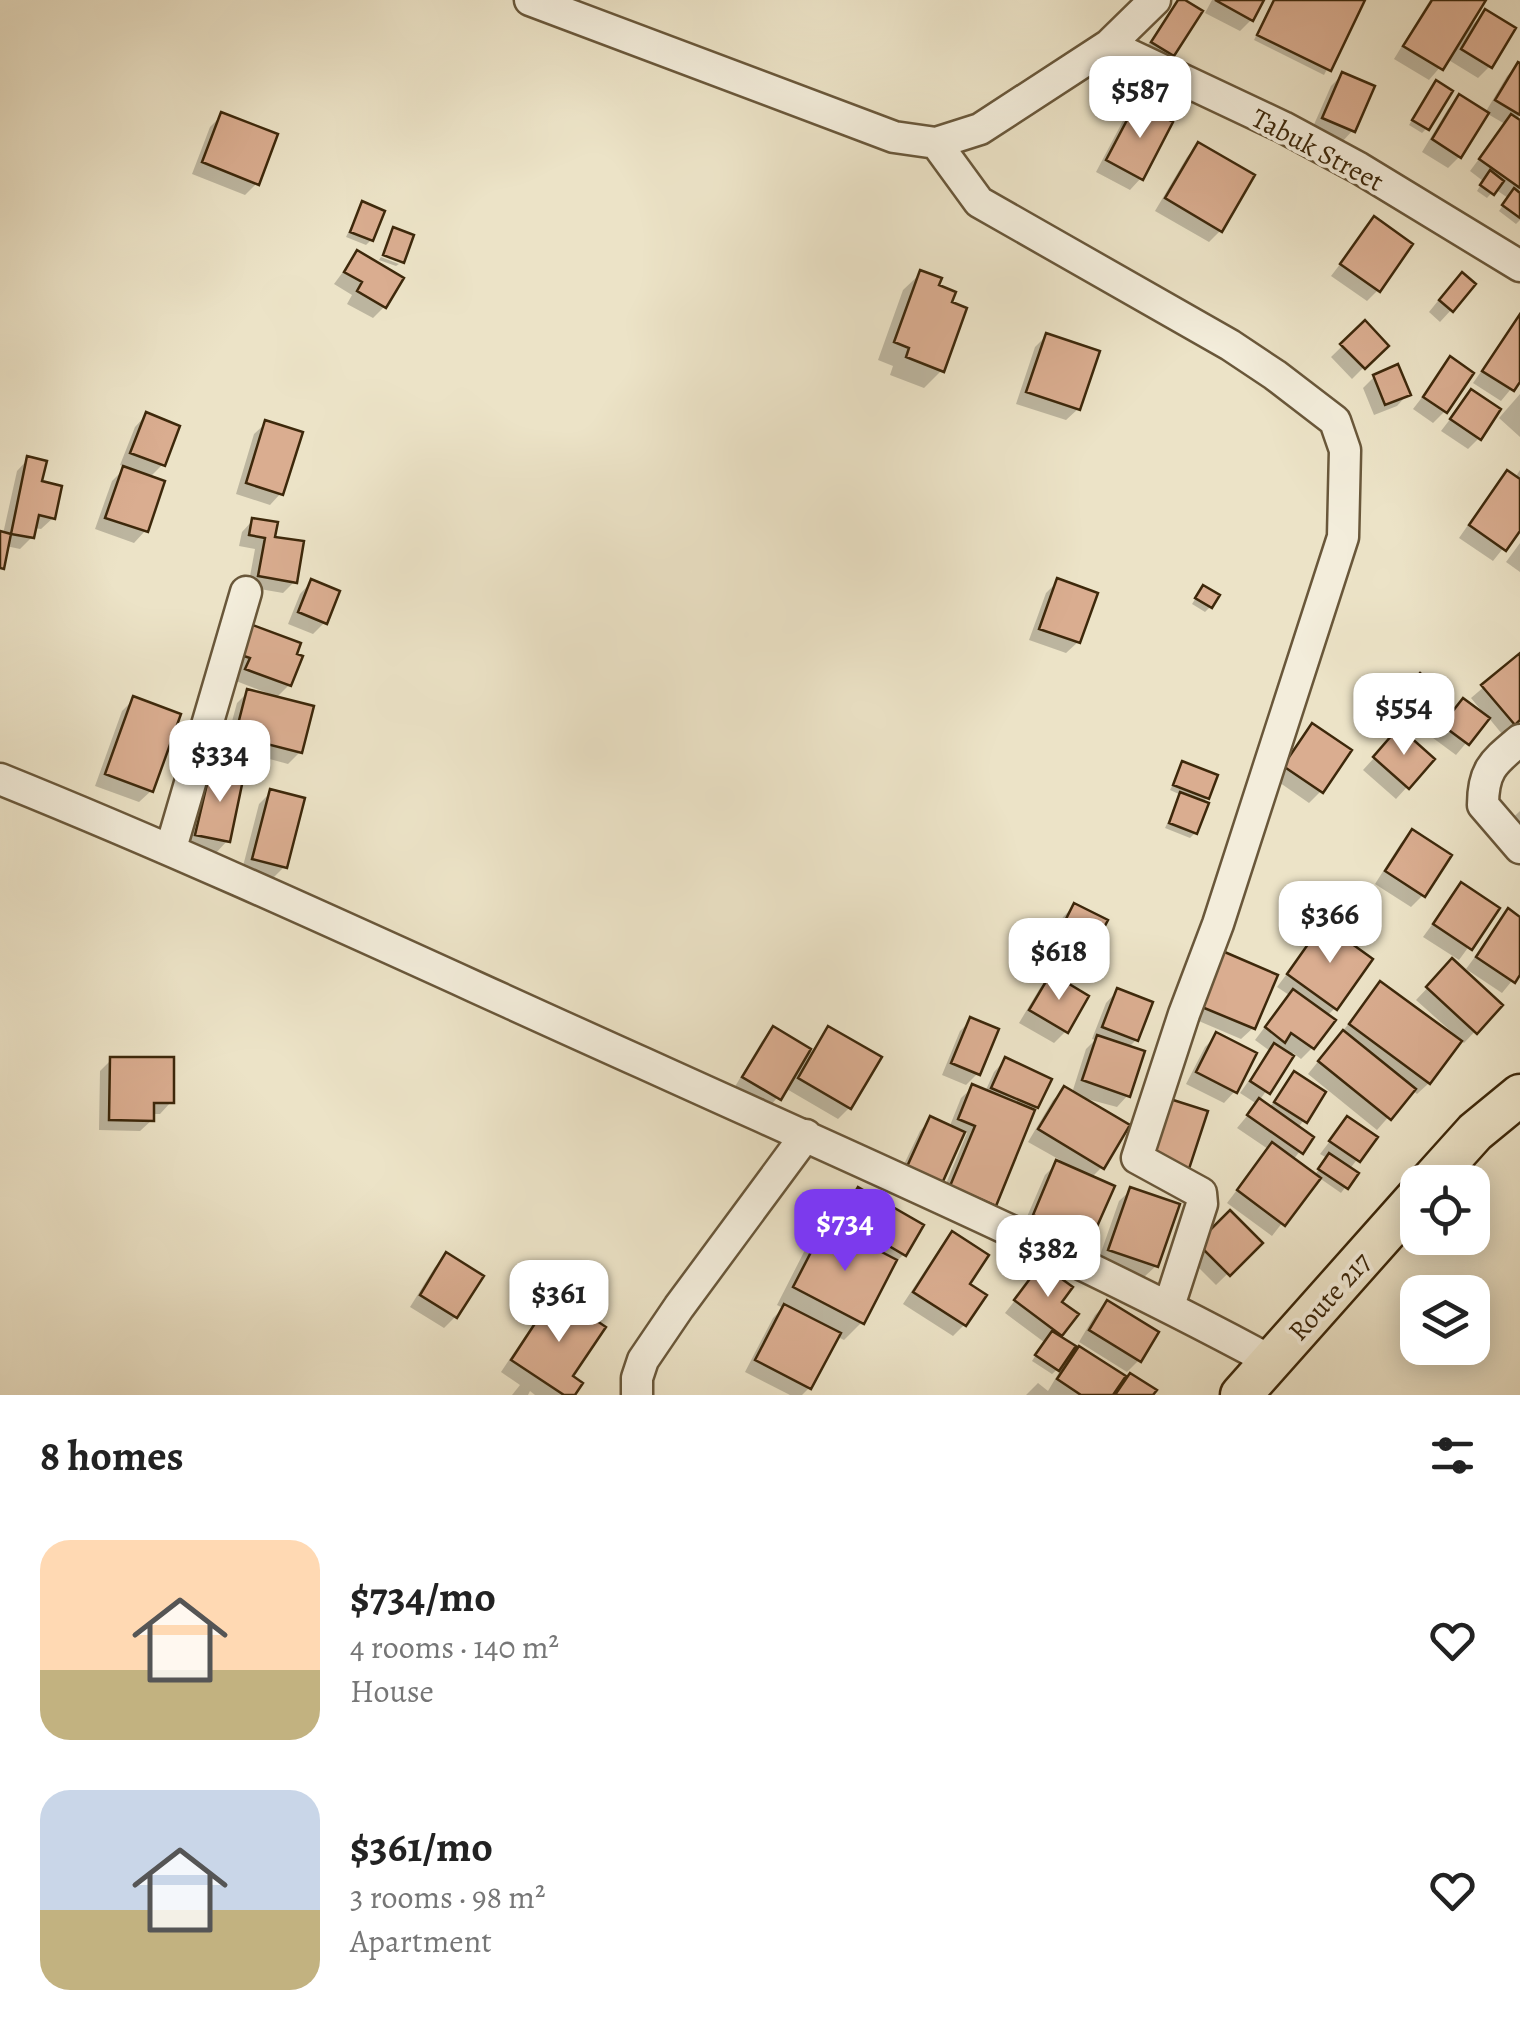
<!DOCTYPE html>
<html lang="en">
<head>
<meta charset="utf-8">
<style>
  body { margin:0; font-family:Alegreya,serif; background:#f2f2f2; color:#222; height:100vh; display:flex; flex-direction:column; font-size:38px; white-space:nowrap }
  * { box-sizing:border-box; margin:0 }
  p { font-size:32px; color:#767676 }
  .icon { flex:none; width:55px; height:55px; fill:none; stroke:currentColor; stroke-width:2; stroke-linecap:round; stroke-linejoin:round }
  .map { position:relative; height:1395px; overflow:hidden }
  .details { display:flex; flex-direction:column; background:#fff; flex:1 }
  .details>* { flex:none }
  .tools { position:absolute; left:1400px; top:1165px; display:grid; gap:20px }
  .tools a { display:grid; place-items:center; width:90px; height:90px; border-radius:20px; background:#fff; box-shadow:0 5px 25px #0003; font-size:50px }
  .price { position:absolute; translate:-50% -85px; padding:0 22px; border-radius:20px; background:#fff; color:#222; font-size:32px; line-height:65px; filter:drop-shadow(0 2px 5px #0008) }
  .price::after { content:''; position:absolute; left:50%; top:60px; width:30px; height:22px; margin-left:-15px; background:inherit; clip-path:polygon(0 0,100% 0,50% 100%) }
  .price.current { background:#7c3aed; color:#fff }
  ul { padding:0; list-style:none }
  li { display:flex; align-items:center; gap:30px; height:250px; padding:0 40px }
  li span { display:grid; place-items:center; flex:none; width:280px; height:200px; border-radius:30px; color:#555 }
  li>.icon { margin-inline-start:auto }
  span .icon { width:120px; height:120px; fill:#fffc; stroke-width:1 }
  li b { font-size:42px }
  h2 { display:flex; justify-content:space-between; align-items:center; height:120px; padding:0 40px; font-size:42px }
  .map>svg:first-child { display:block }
  .shadow { fill:#0003 }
  .building { fill:#daad90; stroke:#3d280b; stroke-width:2.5 }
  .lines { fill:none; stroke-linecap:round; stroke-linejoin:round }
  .minor-casing { stroke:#69573a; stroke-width:35 }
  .major-casing { stroke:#3d280b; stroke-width:45 }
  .minor { stroke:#f3eddb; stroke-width:30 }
  .major { stroke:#ece3c7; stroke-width:40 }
  .labels { text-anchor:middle; stroke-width:8; stroke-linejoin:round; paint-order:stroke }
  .street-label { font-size:28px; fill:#3d280b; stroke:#f3eddb }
</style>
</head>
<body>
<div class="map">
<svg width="1520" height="1395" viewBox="0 0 1520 1395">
  <rect width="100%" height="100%" fill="#ece3c7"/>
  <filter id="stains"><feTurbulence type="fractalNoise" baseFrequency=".002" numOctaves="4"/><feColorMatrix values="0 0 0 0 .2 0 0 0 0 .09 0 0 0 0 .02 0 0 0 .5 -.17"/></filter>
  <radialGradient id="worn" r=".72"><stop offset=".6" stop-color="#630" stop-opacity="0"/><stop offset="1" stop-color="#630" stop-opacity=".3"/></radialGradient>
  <path class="shadow" d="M1180 0 1172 54 1160 66 1142 54 1169 12Z
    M1212 0H1262L1251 20 1240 31 1205 13Z
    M1273 0H1363L1324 75 1254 40Z
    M1430 0H1483L1466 31 1485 12 1490 66 1478 78 1447 59 1429 80 1394 59Z
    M1518 65 1520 220 1516 224 1499 211 1508 198 1495 189 1487 198 1477 191 1483 181 1470 171 1505 124 1486 113 1460 156 1448 168 1422 152 1448 109 1459 98 1485 113 1507 76Z
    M1342 75 1353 130 1342 142 1312 129 1331 86Z
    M1431 88 1427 128 1422 133 1409 125Z
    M1136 106 1141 178 1130 190 1096 172 1125 117Z
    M222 115 257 183 245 195 192 174 210 127Z
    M1198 145 1220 231 1209 242 1155 211 1187 157Z
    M362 204 371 240 366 245 346 237Z
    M1374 220 1378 290 1367 301 1331 276Z
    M357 253 401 279 384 307 373 318 347 304 352 295 334 284Z
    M381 257 399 264 396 266 379 260Z
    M921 273 942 370 924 388 890 375 893 366 878 360 903 290Z
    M1450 286 1451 310 1440 322 1429 312Z
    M1520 317V378L1501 401 1473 383Z
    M1365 324 1385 346 1352 379 1331 357Z
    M1046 336 1078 409 1066 420 1016 404 1035 347Z
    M1451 360 1445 411 1433 423 1413 409Z
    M1374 377 1408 394 1397 406 1374 415 1363 388Z
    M1471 392 1479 438 1468 449 1441 431Z
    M1520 394V437L1499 418Z
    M146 415 162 465 149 478 145 531 134 543 95 529 112 481 126 467 120 465 135 427Z
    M266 423 281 493 270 505 236 494 254 434Z
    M28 459 53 518 41 529 34 528 32 537 20 549 6 546 0 569V534H3L17 471Z
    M1520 470V527L1493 561 1459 538 1496 485 1507 474 1515 478Z
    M253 520 272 539 294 582 283 593 248 587 255 549 239 546 242 532Z
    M1520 543V572L1506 562Z
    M1058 581 1078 642 1066 653 1029 640 1046 593Z
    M311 582 325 622 313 634 288 624 300 594Z
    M1199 593 1210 607 1205 612 1192 604Z
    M239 639 289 685 275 699 300 752 288 764 225 747 237 703 248 692 269 697 270 694 236 681 240 669 228 665Z
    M1520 656V719L1502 734 1488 717 1456 755 1433 738 1463 701 1485 715 1471 698Z
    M1408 688 1441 697 1406 736 1407 787 1396 799 1363 770 1395 735 1379 721Z
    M134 699 151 791 139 802 95 786 122 711Z
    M1312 727 1321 791 1309 803 1273 778Z
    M1183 764 1207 798 1202 803 1195 833 1190 838 1165 828 1181 795 1170 790Z
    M211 770 227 841 216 853 185 846 200 781Z
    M271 792 285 866 273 878 242 870 259 804Z
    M1520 811V848L1503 827Z
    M1412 832 1423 895 1411 907 1375 884 1401 843Z
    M1461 885 1497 908 1459 960 1423 937Z
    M1074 906 1088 953 1077 964 1047 949 1063 917Z
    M1508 912 1520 920V971L1502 993 1466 969Z
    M1323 926 1335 1008 1327 1016 1312 1048 1301 1059 1293 1053 1259 1101 1269 1108 1294 1075 1323 1093 1298 1128 1311 1137 1293 1160 1314 1176 1327 1158 1320 1154 1347 1119 1374 1137 1349 1170 1355 1174 1341 1193 1318 1177 1272 1236 1227 1203 1268 1149 1237 1128 1257 1104 1240 1093 1270 1051 1255 1040 1289 995 1277 987Z
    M1452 962 1499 1006 1464 1043 1460 1040 1429 1083 1417 1094 1412 1090 1377 1130 1308 1074 1380 985 1451 1037 1454 1034 1416 1000Z
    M1209 964 1253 1028 1241 1039 1187 1016Z
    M1051 976 1066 1031 1054 1043 1019 1023 1040 988Z
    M1117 991 1136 1040 1128 1048V1095L1117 1107 1076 1096 1102 1167 1091 1178 1089 1239 1078 1250 1023 1226 1045 1175 1060 1160 1028 1142 1053 1100 1065 1089 1072 1093 1086 1049 1095 1040 1092 1039 1106 1003Z
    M971 1020 978 1073 966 1085 942 1075 960 1031Z
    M773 1029 811 1052 829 1030 849 1108 838 1119 785 1088 767 1110 733 1090 762 1041Z
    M1216 1036 1235 1091 1224 1103 1186 1084 1205 1047Z
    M112 1059 171 1102 160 1114H152V1120L140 1131 99 1130 100 1071Z
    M1005 1060 1036 1107 994 1204 982 1216 940 1198 967 1133 963 1131 938 1186 895 1183 920 1131 931 1119 949 1128 961 1098 973 1087 985 1092 994 1072Z
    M859 1190 904 1254 892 1266 862 1322 844 1340 836 1336 809 1388 802 1395H790L745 1372 773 1318 783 1308 777 1305 808 1244 826 1227 831 1229 847 1201Z
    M1131 1190 1156 1266 1144 1277 1098 1261 1119 1201Z
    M1230 1213 1259 1243 1216 1285 1187 1256Z
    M952 1234 964 1325 953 1336 903 1304 941 1246Z
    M446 1256 455 1317 444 1328 410 1307 435 1267Z
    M1041 1267 1059 1302 1060 1334 1058 1337 1062 1365 1052 1374 1032 1361 1044 1342 1005 1313Z
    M555 1296 572 1395H535L530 1391 528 1395H512L520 1385 501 1372 544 1308Z
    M1107 1303 1139 1360 1127 1372 1079 1342 1095 1315Z
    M1080 1349 1110 1395H1026L1038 1383 1048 1391 1064 1364Z"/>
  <path class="building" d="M1178 0H1185L1203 11 1174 56 1151 42Z
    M1215 0H1264L1253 21Z
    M1274 0H1365L1331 71 1257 35Z
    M1432 0H1486L1443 70 1403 46Z
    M1485 9 1516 28 1492 68 1461 49Z
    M1518 62 1520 63V115L1495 100Z
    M1342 72 1375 86 1355 132 1322 118Z
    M1436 80 1453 91 1429 130 1412 120Z
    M1459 94 1489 113 1461 158 1432 139Z
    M1136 103 1173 122 1143 180 1106 160Z
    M221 112 278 134 259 185 202 162Z
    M1511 114 1520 120V188L1479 159Z
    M1198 142 1255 175 1222 232 1165 198Z
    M1490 170 1504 181 1494 195 1480 185Z
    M1514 188 1520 193V218L1502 205Z
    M362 201 385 211 373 241 350 232Z
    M1374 216 1413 244 1380 292 1340 264Z
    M393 227 414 235 404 263 383 255Z
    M357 250 404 278 386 308 357 291 362 282 344 272Z
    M920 270 942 278 939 285 956 292 952 302 967 308 944 372 906 357 909 348 894 342Z
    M1462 272 1476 284 1453 312 1439 300Z
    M1520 314V382L1514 391 1482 371Z
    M1365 320 1389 346 1365 369 1340 344Z
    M1046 333 1100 351 1080 410 1026 392Z
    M1450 356 1474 373 1447 413 1423 397Z
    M1398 364 1411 395 1385 405 1373 375Z
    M1471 389 1501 409 1481 440 1450 419Z
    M146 412 180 426 165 466 130 453Z
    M265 420 303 432 283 495 246 483Z
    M27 456 47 461 42 481 62 486 55 519 39 515 34 538 11 534Z
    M123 466 165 481 148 532 105 518Z
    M1507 470 1520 479V531L1506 551 1469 525Z
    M252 518 278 522 275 537 304 541 297 583 258 576 265 538 249 535Z
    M0 531 11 534 4 569 0 568Z
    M1057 578 1098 593 1080 643 1039 629Z
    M311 579 340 591 327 624 298 612Z
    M1203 585 1220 595 1212 608 1195 598Z
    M250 624 301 643 297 654 303 656 291 686 245 669 250 658 238 654Z
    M1520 653V720L1515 725 1481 685Z
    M1420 673 1445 697 1414 731 1389 708Z
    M247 689 314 706 302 753 235 736Z
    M133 696 181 714 153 792 105 774Z
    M1463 698 1490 718 1469 745 1442 725Z
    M1312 723 1352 750 1323 793 1283 766Z
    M1399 727 1435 759 1409 789 1373 757Z
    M1182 761 1218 775 1209 799 1173 785Z
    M211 767 244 775 230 842 195 835Z
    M270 789 305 798 287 868 252 859Z
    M1180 792 1209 803 1197 834 1169 823Z
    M1412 829 1452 855 1425 897 1385 871Z
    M1461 882 1500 908 1472 950 1433 924Z
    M1074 903 1108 920 1090 954 1057 937Z
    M1508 908 1520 917V975L1515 983 1476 957Z
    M1323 923 1373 959 1337 1010 1287 974Z
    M1220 950 1278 975 1255 1029 1197 1005Z
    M1452 958 1503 1005 1477 1034 1426 987Z
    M1051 973 1089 996 1068 1033 1029 1010Z
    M1380 981 1462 1041 1430 1084 1349 1024Z
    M1117 988 1153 1002 1138 1041 1102 1027Z
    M1293 989 1336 1020 1314 1049 1291 1033 1285 1043 1265 1027Z
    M970 1017 999 1029 980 1075 951 1063Z
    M773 1026 811 1049 781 1100 742 1077Z
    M828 1026 882 1057 851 1109 798 1078Z
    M1343 1030 1416 1089 1391 1120 1318 1061Z
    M1216 1032 1257 1053 1237 1093 1196 1072Z
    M1097 1035 1145 1051 1130 1097 1082 1080Z
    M1274 1043 1294 1056 1270 1094 1250 1081Z
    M110 1057H174V1103H154V1121L109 1120Z
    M1005 1057 1052 1079 1038 1108 991 1088Z
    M1294 1071 1326 1092 1307 1123 1274 1102Z
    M972 1084 1035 1110 996 1206 950 1186 975 1126 958 1119Z
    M1064 1086 1130 1125 1104 1169 1038 1129Z
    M1259 1098 1314 1137 1303 1154 1247 1115Z
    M1170 1099 1208 1111 1189 1169 1152 1156Z
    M930 1116 965 1132 940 1188 905 1171Z
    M1347 1116 1378 1137 1360 1162 1329 1141Z
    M1272 1142 1321 1178 1285 1226 1237 1190Z
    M1329 1153 1359 1173 1348 1189 1318 1169Z
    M1056 1160 1115 1186 1091 1240 1033 1215Z
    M858 1187 924 1225 906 1256 840 1217Z
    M1130 1187 1180 1204 1158 1267 1108 1250Z
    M1230 1210 1263 1243 1230 1276 1197 1243Z
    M826 1223 897 1260 864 1324 793 1287Z
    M952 1231 989 1255 970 1284 987 1295 966 1326 913 1292Z
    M446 1252 484 1276 457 1318 420 1295Z
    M1041 1264 1073 1287 1062 1302 1079 1314 1062 1336 1014 1300Z
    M555 1293 606 1327 573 1376 583 1383 575 1395H564L511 1360Z
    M1107 1300 1159 1332 1141 1362 1089 1330Z
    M784 1304 841 1333 811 1389 755 1360Z
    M1052 1331 1076 1346 1059 1371 1035 1355Z
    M1079 1346 1126 1376 1113 1395H1081L1057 1379Z
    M1130 1373 1157 1390 1153 1395H1115Z"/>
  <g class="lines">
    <defs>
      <path id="minor" d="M530 0 894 137 936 143 980 129 1109 45 1155 0
        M1109 45 1283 127 1359 168 1520 266
        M936 143 979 202 1230 345 1275 375 1335 421 1345 450 1343 537 1218 924 1184 1014 1137 1158 1201 1193 1202 1204 1169 1306
        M1520 740C1494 762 1483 769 1483 805L1520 848
        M0 779C218 867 429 967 643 1063 854 1159 1067 1251 1271 1361
        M171 848 246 592
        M637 1395V1378L643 1360 679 1307 806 1135"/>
      <path id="major" d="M1430 1182 1475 1132 1520 1095
        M1241 1395 1418 1196"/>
    </defs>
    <use href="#minor" class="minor-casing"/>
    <use href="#major" class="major-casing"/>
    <use href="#minor" class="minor"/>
    <use href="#major" class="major"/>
  </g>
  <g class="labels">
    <g class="street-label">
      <text transform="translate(1318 149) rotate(28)" y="10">Tabuk Street</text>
      <text transform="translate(1329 1296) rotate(-48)" y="10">Route 217</text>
    </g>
  </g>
  <rect width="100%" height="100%" filter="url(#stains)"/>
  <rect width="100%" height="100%" fill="url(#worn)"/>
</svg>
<div class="tools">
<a><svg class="icon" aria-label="locate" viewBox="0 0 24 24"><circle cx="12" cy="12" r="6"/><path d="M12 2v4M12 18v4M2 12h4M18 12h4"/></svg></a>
<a><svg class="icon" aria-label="layers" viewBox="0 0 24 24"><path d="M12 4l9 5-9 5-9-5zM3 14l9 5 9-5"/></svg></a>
</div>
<b class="price" style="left:1140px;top:141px">$587</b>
<b class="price" style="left:1404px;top:758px">$554</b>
<b class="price" style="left:220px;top:805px">$334</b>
<b class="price" style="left:1330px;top:966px">$366</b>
<b class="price" style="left:1059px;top:1003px">$618</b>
<b class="price current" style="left:845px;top:1274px">$734</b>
<b class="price" style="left:1048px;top:1300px">$382</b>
<b class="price" style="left:559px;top:1345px">$361</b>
</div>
<section class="details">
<h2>8 homes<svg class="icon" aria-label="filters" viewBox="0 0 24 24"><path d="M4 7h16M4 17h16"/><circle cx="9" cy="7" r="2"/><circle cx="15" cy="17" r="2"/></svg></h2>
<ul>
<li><span style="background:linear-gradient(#ffd9b3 65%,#c2b280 0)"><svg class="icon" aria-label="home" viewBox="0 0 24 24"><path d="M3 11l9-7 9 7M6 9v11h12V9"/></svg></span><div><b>$734/mo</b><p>4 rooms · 140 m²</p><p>House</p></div><svg class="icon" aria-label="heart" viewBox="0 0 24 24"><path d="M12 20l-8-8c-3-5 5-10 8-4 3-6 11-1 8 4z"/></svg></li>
<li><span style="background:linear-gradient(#c9d6e8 60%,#c2b280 0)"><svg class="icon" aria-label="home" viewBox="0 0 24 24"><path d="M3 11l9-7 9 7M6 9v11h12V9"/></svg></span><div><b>$361/mo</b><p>3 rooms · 98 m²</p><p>Apartment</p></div><svg class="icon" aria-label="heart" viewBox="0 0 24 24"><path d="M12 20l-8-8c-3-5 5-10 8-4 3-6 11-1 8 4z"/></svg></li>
</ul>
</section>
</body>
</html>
